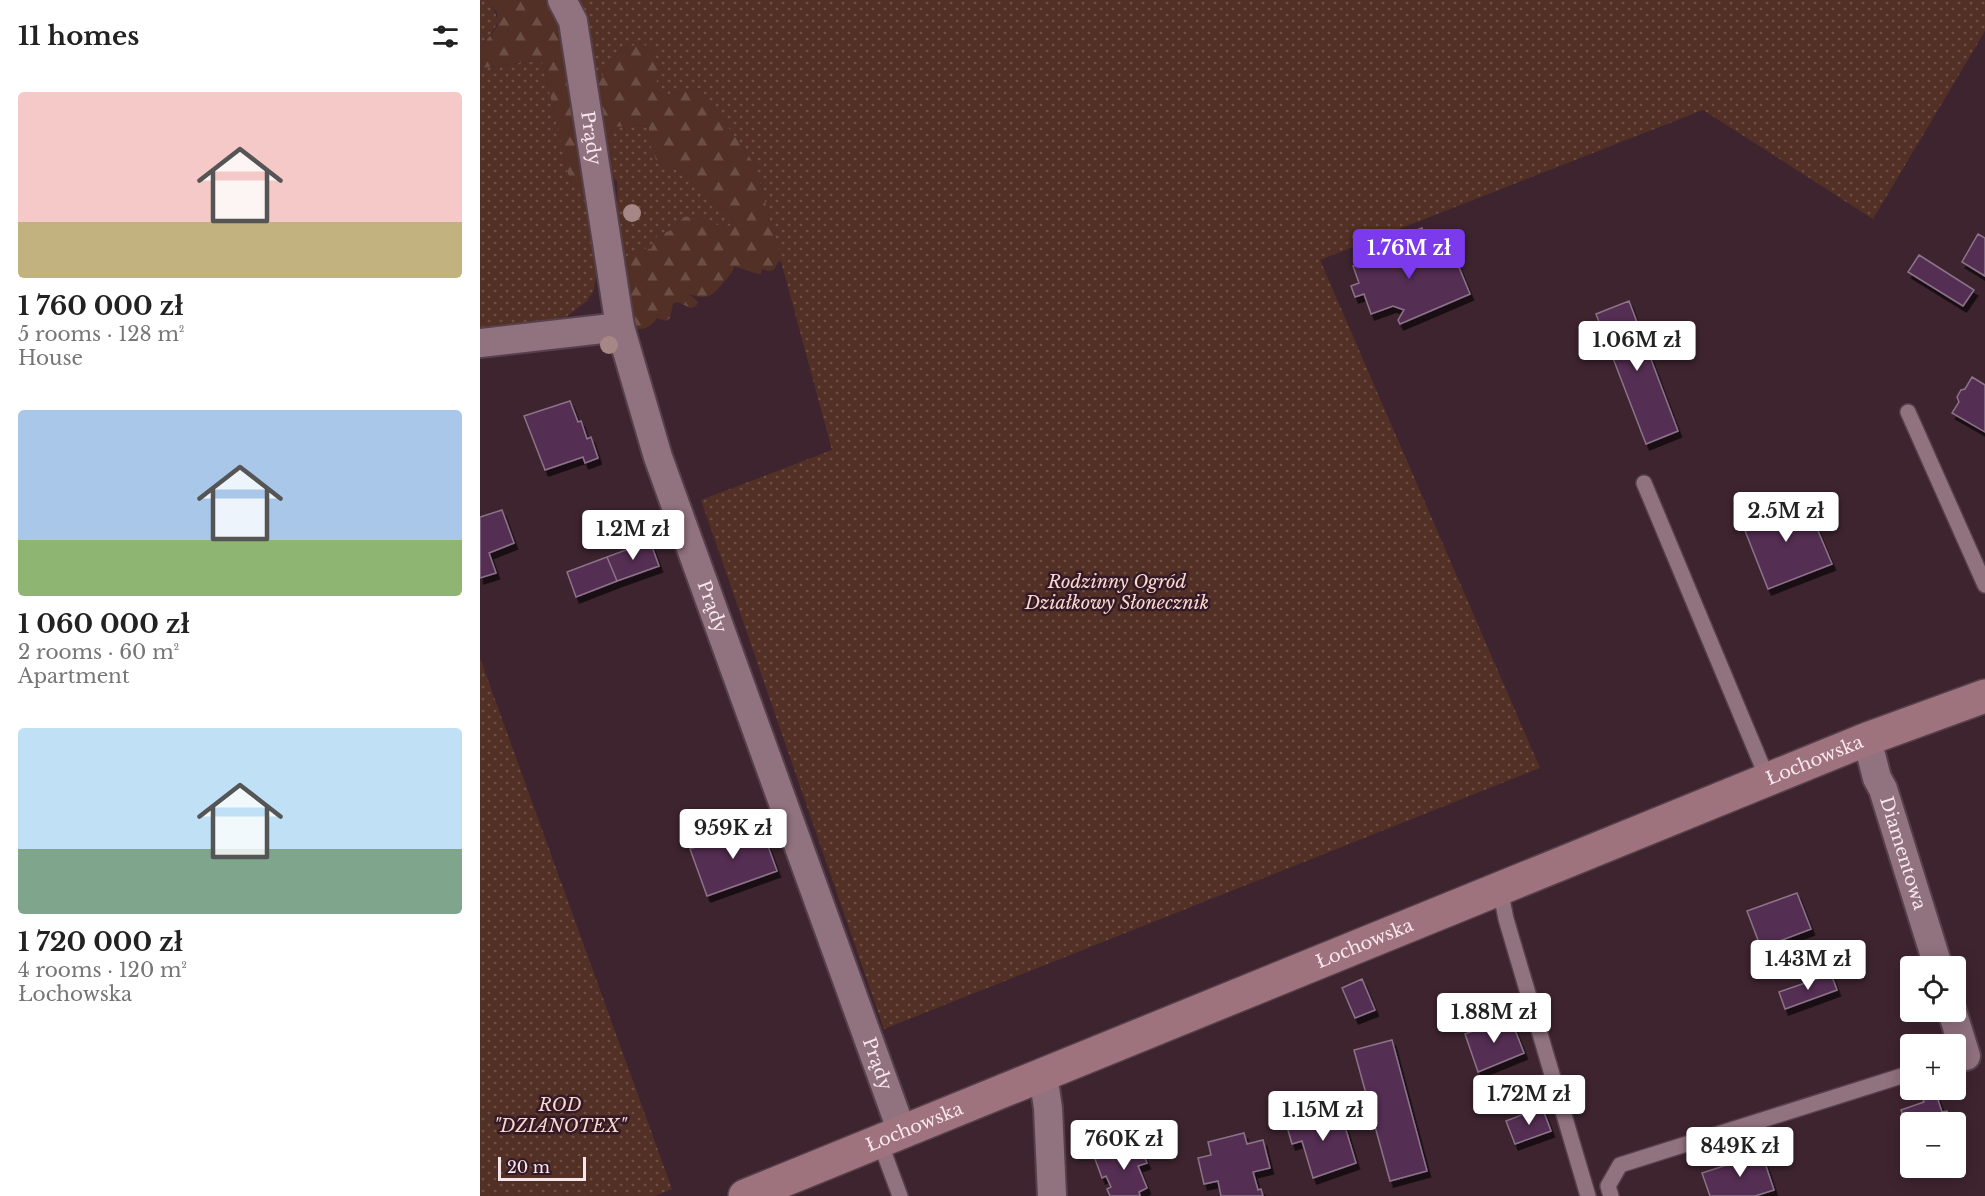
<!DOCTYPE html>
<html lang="en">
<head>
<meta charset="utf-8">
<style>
  body { margin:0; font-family:"Libre Baskerville",serif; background:#f6f6f6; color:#222; height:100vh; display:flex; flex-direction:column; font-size:22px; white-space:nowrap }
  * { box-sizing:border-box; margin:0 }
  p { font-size:20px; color:#767676 }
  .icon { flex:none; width:33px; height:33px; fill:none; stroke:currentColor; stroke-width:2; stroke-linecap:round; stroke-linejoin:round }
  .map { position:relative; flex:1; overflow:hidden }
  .panel { display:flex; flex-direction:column; background:#fff; width:480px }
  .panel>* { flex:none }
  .buttons { position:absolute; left:1420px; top:956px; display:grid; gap:12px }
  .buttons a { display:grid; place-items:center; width:66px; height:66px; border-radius:6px; background:#fff; box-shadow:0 3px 15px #0003; font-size:30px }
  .scale { position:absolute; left:18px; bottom:15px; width:88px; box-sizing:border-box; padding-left:6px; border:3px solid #f8e6ed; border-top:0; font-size:16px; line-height:21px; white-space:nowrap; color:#f8e6ed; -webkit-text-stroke:4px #331a26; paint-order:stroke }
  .price { position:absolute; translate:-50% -51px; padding:0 14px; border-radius:6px; background:#fff; color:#222; font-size:20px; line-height:39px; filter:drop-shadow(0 2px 3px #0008) }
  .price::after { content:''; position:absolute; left:50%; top:36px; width:18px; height:14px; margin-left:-9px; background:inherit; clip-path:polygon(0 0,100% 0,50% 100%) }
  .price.on { background:#7c3aed; color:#fff }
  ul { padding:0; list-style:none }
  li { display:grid; align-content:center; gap:12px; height:318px; padding:0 18px }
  li span { display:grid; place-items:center; height:186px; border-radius:6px; color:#555 }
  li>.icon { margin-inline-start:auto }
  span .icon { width:108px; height:108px; fill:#fffc; stroke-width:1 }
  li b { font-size:26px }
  h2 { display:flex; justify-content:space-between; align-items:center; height:72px; padding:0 18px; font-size:26px }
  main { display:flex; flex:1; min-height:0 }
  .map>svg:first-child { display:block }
  .grass { fill:url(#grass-dots) }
  .forest { fill:url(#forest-firs) }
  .building { fill:#542e52; stroke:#8b7389; stroke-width:1.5; filter:url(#shadow) }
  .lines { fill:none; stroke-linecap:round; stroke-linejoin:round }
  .service-casing { stroke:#56404b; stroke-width:18 }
  .minor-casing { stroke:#56404b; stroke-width:32 }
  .secondary-casing { stroke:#56404b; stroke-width:36 }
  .service { stroke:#91727f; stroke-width:15 }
  .minor { stroke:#91727f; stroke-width:28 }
  .secondary { stroke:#9f737e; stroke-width:33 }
  .tree { fill:#a68786 }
  .labels { text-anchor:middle; stroke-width:5; stroke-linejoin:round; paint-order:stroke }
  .street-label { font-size:18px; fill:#f8e6ed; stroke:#331a26 }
  .park-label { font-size:18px; font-style:italic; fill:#fbd8cd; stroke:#331a26 }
</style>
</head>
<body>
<main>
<section class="panel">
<h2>11 homes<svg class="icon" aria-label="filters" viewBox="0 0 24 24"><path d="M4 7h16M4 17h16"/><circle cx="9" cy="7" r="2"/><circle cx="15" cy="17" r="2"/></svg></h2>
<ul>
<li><span style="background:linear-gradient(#f6c9c9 70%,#c2b280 0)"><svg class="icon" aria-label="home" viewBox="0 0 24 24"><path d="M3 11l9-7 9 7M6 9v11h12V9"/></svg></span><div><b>1 760 000 zł</b><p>5 rooms · 128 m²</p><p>House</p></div></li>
<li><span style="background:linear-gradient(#a9c7e8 70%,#8fb573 0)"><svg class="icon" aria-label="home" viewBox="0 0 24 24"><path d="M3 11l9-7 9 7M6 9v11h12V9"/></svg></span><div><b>1 060 000 zł</b><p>2 rooms · 60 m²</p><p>Apartment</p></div></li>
<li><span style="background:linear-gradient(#bfe0f5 65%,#7fa58c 0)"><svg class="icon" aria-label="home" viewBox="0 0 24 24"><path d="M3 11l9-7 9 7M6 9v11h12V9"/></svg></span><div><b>1 720 000 zł</b><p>4 rooms · 120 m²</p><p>Łochowska</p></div></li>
</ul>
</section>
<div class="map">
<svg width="1505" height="1196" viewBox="0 0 1505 1196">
  <defs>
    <pattern id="grass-dots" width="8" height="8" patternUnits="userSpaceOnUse" patternTransform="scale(1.5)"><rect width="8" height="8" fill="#533025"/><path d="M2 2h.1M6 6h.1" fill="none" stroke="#6c4e45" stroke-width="1.8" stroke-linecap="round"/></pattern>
    <pattern id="forest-firs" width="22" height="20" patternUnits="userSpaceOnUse" patternTransform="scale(1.5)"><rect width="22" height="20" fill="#533025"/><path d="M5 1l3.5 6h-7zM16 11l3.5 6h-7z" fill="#6c4e45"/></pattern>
    <filter id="shadow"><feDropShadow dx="3.5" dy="6" stdDeviation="0" flood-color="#0009"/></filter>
  </defs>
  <rect width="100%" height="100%" fill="#3e242f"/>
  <path class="grass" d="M0 0H7C26 25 15 26 0 48Z
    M96 0H1505V31L1393 219 1223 110 840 260 1060 768 404 1029 221 500 352 450 275 165 220 88 184 95 174 89 179 66 173 50 163 45 143 47 126 68 117 89 112 50Z
    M62 60 90 182 112 191 122 237 114 290 107 301 86 317 0 328V68Z
    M162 125 169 127V141L176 160 217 180 239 209 245 210 255 222 250 226 237 225 214 216 204 217 191 230 181 234 172 249 139 268 137 181 130 175 129 160 133 149 130 145 129 137 134 127Z
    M0 658 192 1189 175 1196H0Z"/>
  <path class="forest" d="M7 0H73L86 54 84 67 89 75 117 88 126 68 143 47 163 44 173 50 180 66 175 90 184 95 220 88 275 165 301 261 298 262 294 270 288 271 282 269 281 274H278L254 266C252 274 248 277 243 283 232 297 227 300 209 294L218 302 216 306 211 308 197 302 193 304 190 318 186 321 177 318C169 331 158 330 144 329L143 260C152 251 159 247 171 249L177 236 191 230 204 217 214 216 237 225 250 226 255 222 245 210 232 207 229 198 215 189 217 180 176 160 169 141V127L162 125 134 127 129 137 130 145 133 148 129 160C136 175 123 182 112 191L97 188 90 182 62 60 0 68V48L17 27V13Z"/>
  <path class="building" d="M942 228 945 235 947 234 961 267 976 260 990 294 920 324 918 320 924 310 913 306 891 314 884 294 875 297 871 286 879 283 873 266 932 241 929 233Z
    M1498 234 1505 238V276L1482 262Z
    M1439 255 1494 290 1483 306 1428 272Z
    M1149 301 1198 431 1166 444 1116 314Z
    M1492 377 1505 385V432L1472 413 1479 402 1477 397 1481 390 1485 389Z
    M90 401 98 422 101 421 107 439 111 437 118 458 105 463 103 457 65 470 44 416Z
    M1325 500 1352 564 1288 589 1260 518 1299 504 1301 509Z
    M22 510 34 543 9 553 16 573 0 578V517Z
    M170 541 179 566 137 581 127 557Z
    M127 557 137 581 96 597 87 572Z
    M280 824 297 871 227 896 210 849Z
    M1317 893 1331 929 1281 948 1267 911Z
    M1351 974 1357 990 1305 1009 1299 992Z
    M882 979 895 1010 875 1018 862 988Z
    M1030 1017 1044 1053 998 1072 985 1034Z
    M912 1040 947 1171 910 1181 874 1050Z
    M1456 1094 1462 1112 1467 1111 1471 1122H1431V1138L1421 1110 1444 1102 1443 1099Z
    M1062 1107 1071 1131 1035 1144 1026 1121Z
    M860 1110 876 1163 833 1178 822 1141 812 1144 805 1120 833 1112 836 1120 842 1118 841 1116Z
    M764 1133 767 1144 783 1140 790 1168 773 1172 778 1190 781 1189 783 1196H741L738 1181 724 1184 718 1158 731 1155 728 1142Z
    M658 1142 667 1163 658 1166 667 1188 659 1192 660 1196H630L627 1189 631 1187 626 1176 622 1178 615 1159Z
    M1281 1151 1294 1190 1275 1196H1230L1222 1173 1250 1164 1249 1161Z"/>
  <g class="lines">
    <defs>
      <path id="service" d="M1428 412 1505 585
        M1164 483 1288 780
        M1020 889 1026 919 1108 1196
        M400 1142 420 1196
        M1131 1196 1128 1186 1140 1165 1431 1073"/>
      <g id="minor">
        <path id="s1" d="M82 0 93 21 140 327 178 457 422 1132"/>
        <path d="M0 343 140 327"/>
        <path id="s2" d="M1387 739 1397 778 1403 789 1458 966"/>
        <path d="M1472 1011 1486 1056"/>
        <path d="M563 1075 568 1108 572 1196"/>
      </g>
      <g id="secondary">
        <path id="s3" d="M265 1196 1387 739 1505 696"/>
      </g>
    </defs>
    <use href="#service" class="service-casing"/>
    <use href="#minor" class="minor-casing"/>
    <use href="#secondary" class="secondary-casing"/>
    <use href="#service" class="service"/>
    <use href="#minor" class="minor"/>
    <use href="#secondary" class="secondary"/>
  </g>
  <g class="tree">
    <circle cx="152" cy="213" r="9"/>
    <circle cx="129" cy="345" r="9"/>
  </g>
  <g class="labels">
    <g class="street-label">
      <text dy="6" stroke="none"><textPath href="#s1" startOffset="142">Prądy</textPath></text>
      <text dy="6" stroke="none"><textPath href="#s1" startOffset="628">Prądy</textPath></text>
      <text dy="6" stroke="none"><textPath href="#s3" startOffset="1155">Łochowska</textPath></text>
      <text dy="6" stroke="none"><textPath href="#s2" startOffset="120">Diamentowa</textPath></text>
      <text dy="6" stroke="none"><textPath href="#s3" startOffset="669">Łochowska</textPath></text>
      <text dy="6" stroke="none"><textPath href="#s1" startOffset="1114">Prądy</textPath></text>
      <text dy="6" stroke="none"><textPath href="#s3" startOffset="183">Łochowska</textPath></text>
    </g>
    <g class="park-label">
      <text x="637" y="588">Rodzinny Ogród<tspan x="637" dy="21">Działkowy Słonecznik</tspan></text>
      <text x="80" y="1111">ROD<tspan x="80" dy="21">"DZIANOTEX"</tspan></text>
    </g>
  </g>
</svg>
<div class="buttons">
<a><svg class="icon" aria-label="locate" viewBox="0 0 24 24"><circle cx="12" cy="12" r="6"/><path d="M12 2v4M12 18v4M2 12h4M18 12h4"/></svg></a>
<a>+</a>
<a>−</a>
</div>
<div class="scale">20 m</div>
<b class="price on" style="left:929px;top:280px">1.76M zł</b>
<b class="price" style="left:1157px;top:372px">1.06M zł</b>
<b class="price" style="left:1306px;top:543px">2.5M zł</b>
<b class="price" style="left:153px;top:561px">1.2M zł</b>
<b class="price" style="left:253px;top:860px">959K zł</b>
<b class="price" style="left:1328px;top:991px">1.43M zł</b>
<b class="price" style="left:1014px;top:1044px">1.88M zł</b>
<b class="price" style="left:1049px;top:1126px">1.72M zł</b>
<b class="price" style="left:843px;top:1142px">1.15M zł</b>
<b class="price" style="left:644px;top:1171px">760K zł</b>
<b class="price" style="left:1260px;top:1178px">849K zł</b>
</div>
</main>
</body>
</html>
